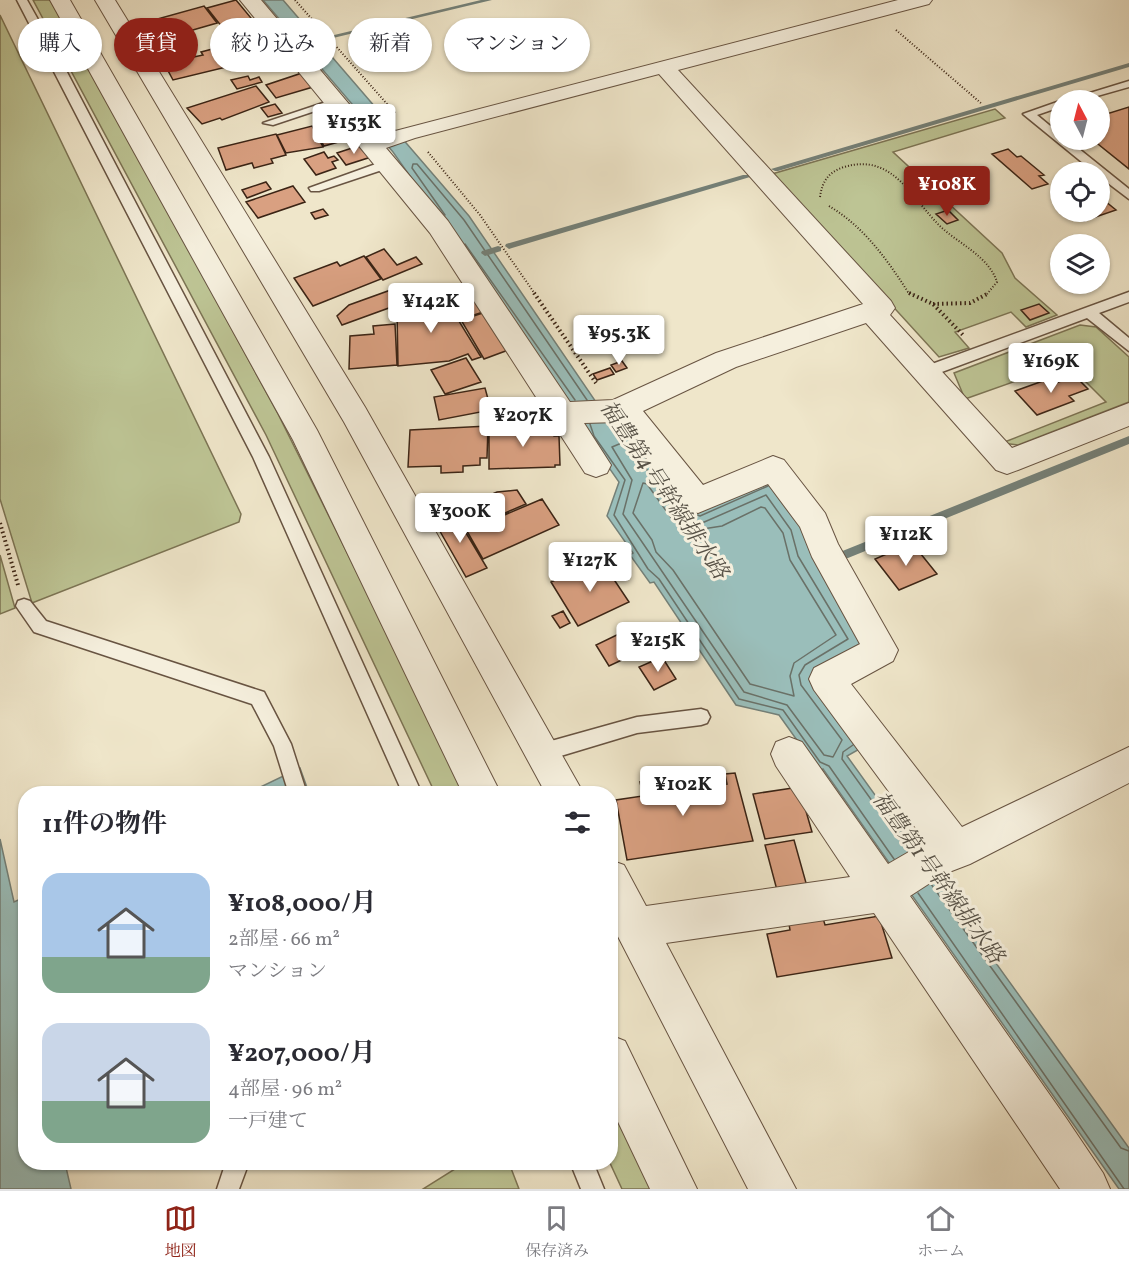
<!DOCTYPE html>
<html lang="ja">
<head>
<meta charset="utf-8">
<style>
  body { margin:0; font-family:Vollkorn,"Noto Serif JP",serif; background:#f7f7f7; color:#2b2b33; height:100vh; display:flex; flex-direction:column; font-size:22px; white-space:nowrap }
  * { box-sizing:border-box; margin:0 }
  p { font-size:20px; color:#7c7c81 }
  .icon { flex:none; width:33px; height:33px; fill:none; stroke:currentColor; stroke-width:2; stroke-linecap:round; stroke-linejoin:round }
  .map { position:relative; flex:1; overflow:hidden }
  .details { position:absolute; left:18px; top:786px; width:600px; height:384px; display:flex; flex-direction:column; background:#fff; border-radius:24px; box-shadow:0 2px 4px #0004 }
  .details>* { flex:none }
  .hud { position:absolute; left:18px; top:18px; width:600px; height:54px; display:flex; gap:12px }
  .needle { width:39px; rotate:353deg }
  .controls { position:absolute; left:1050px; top:90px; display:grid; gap:12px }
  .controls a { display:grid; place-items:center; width:60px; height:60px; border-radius:50%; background:#fff; box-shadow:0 2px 4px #0004; font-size:30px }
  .price { position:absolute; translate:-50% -51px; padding:0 14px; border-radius:6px; background:#fff; color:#222; font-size:20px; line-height:39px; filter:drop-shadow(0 2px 3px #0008) }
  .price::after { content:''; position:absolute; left:50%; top:36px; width:18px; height:14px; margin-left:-9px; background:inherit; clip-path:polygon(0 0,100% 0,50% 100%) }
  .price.on { background:#8f2418; color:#fff }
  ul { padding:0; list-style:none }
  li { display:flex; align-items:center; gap:18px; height:150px; padding:0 24px }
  li span { display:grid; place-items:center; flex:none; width:168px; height:120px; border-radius:18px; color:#555 }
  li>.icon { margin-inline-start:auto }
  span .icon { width:72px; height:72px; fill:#fffc; stroke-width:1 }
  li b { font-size:26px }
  h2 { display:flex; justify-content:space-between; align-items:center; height:72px; padding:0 24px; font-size:26px }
  .pill { padding:0 21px; border-radius:27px; background:#fff; box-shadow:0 2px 4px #0004; font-size:21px; line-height:54px }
  .pill.on { background:#8f2418; color:#fff }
  .menu { display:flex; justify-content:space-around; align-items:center; height:84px; border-top:2px solid #e1e1e2; background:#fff; font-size:16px; color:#7c7c81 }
  .menu a { display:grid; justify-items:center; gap:3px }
  .menu .on { color:#8f2418 }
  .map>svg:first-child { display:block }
  .green { fill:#bdc494; stroke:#7c7454; stroke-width:1.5 }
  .water { fill:#9abeba; stroke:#748078; stroke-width:1.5 }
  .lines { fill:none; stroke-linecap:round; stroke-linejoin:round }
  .shore { stroke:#6a7168; stroke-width:1.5 }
  .stream { fill:#748078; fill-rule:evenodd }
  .building { fill:#d9a081; stroke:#3b2415; stroke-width:1.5 }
  .service-casing { stroke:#685442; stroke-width:3 }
  .minor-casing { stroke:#685442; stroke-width:2 }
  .tertiary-casing { stroke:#685442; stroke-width:2 }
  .path-far1 { stroke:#3b2415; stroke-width:2; stroke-dasharray:1 2; stroke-linecap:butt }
  .path { stroke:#3b2415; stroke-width:4; stroke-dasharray:1.5 3; stroke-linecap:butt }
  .service { fill:#f5efdd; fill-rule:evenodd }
  .minor { fill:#f5efdd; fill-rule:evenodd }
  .tertiary { fill:#f5efdd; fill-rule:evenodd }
  .labels { text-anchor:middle; stroke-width:6; stroke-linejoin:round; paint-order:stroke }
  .water-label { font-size:22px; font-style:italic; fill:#585247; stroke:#f5efdd }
</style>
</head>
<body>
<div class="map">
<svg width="1129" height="1189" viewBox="0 0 1129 1189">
  <rect width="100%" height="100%" fill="#efe6ca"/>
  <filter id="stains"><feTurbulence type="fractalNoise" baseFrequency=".00333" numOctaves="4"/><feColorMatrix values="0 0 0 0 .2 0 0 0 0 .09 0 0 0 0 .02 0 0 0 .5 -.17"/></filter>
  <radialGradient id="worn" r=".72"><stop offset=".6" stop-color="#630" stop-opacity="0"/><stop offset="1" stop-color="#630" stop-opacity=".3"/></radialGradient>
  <path class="green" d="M33 0H50L79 48 278 414 467 793H435L266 435Z
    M0 15 241 514 239 522 32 603 0 499Z
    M995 109 1005 118 893 152 1002 253 1015 278 1057 315 1026 327 1011 312 955 332 969 348 939 357 772 174Z
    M1080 325 1096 327 1129 357V402L1018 445 1002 443 1106 402 1067 363 965 399 954 373Z
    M0 555 15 608 0 614Z
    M611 1096 654 1189H622L610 1163Z
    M466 1162 509 1163 519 1189H423Z"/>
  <path class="water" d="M263 0H283L469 216 615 430 630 426 696 511 771 478 804 524 868 646 812 676 863 747 847 756 1129 1148V1189H1119L823 769 819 771 779 715 736 705 654 582 650 583 630 555 633 553 607 516 619 482 589 439 583 422 393 152Z
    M300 768 309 793 246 794Z
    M0 839 14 902 25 897 26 1162 65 1163 71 1189H0Z"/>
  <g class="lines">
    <path class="shore" d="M445 215 412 168 413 164H417L464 220 587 400
      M465 244 575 400
      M590 424 594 436 625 480 614 515 648 569 659 579 739 699 783 710 820 762 829 766 894 859
      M624 442 690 522 702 523 766 495 791 530 798 556 848 639 805 665 799 675 801 685 842 740 833 757 824 755 787 705 744 692 623 514 632 480 612 447Z
      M643 483 647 484 672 519 690 531 722 526 761 507 765 508 783 533 790 560 836 635 794 663 790 676 794 696 750 684 673 570 656 552 652 540 633 513Z
      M690 512 700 516 768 486
      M853 745 843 752 842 759 908 851
      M931 884 1121 1148 1129 1151
      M918 893 1124 1189"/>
    <path class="stream" d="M481 0H492L333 38 330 36Z
      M1129 63V67L778 171H775L771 169Z
      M743 175H749L750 177 512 248 509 249 505 246 506 244Z
      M498 246 501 247V251L485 256 481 253 482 251Z
      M1129 436V444L848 558H840L839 555 840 552Z"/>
  </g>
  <path class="building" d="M236 0 251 18 222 27 207 8Z
    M204 6 217 23 148 43 136 25Z
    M248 28 253 36 223 44 218 36Z
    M269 33 275 41 264 43 259 36Z
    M259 36 266 47 245 53 238 41Z
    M236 45 247 62 173 80 166 67 163 68 161 64 203 55 201 52 224 46 225 48Z
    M267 47 275 60 254 66 246 53Z
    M302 73 313 87 276 98 266 85Z
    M248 76 250 80 259 77 262 82 237 89 231 80Z
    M256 86 269 102 222 120 220 118 202 124 187 108Z
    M275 104 282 113 268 117 261 108Z
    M1129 107V169L1093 140H1100V116Z
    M312 126 323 147 286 153 277 135Z
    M337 132 342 141 324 146 319 137Z
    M276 134 286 155 271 159 273 163 254 168 252 163 226 170 218 148Z
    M361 145 371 157 346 165 337 153Z
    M1008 149 1017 157 1021 156 1044 175 1039 176 1048 184 1032 189 992 154Z
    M324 152 328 158 334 156 338 160 332 162 336 168 316 175 304 159Z
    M266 182 271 189 247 198 242 190Z
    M293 186 305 202 258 218 246 202Z
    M1100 197 1116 210 1084 221 1074 212H1100Z
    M323 209 328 215 315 219 311 213Z
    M948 210 958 220 947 224 936 214Z
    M384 249 397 265 416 257 422 264 383 280 366 257Z
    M364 256 381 279 313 306 294 278 337 262 340 266Z
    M399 287 408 301 342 325 337 316 349 305Z
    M473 290 486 311 459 320 447 299Z
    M443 295 481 357 472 360 468 354 449 361 398 366 397 310Z
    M1039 304 1049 313 1030 320 1021 310Z
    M486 312 511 349 484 359 461 320Z
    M395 324 397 365 349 369 350 336 374 334 373 326Z
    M466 358 481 382 445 394 431 370Z
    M622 361 627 368 616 372 611 365Z
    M610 368 614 374 597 380 593 374Z
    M1075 376 1088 389 1069 396 1074 401 1037 415 1015 391 1051 378 1056 383Z
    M485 388 491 410 439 420 434 397Z
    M488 426 487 458H480V465L463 466V472L441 473V466L408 467 410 430Z
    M553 428 554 436H559L560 465H555V467L489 469V429Z
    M517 490 526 504 465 530 454 510 497 492Z
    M542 499 559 525 483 559 467 531Z
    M453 511 487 568 466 577 433 519Z
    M912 543 937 574 899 590 875 559Z
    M601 560 629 602 578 626 551 582Z
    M563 611 570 623 560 628 552 616Z
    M625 631 639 652 609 666 596 645Z
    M662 657 676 679 654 690 639 667Z
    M735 773 753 841 627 860 616 800 643 796 640 782 681 776 682 783 704 780 706 787 727 784 725 774Z
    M799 787 812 832 765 839 753 794Z
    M794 840 808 890 778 894 765 845Z
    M879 916 892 958 777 977 767 934 790 930 789 924 823 918 825 925Z"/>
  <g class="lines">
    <defs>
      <path id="service" d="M17 0H27L59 57 269 457 422 794H403L253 457Z
        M1129 81V87L1083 100H1067Z
        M332 100 342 102 273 125 263 123Z
        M1060 101V107L1037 115 1060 134V140H1068L1129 189V199L1100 177V172H1094L1023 114Z
        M387 160 393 164 391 167 319 191H311L309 188Z
        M1129 292V302L1099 313 1129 338V351L1087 318 931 376 926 377 919 372 921 368Z
        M24 599 30 601 46 621 264 692 291 744 307 794H289L274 746 252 704 34 632 16 606 18 601Z
        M701 709 707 711 710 717 707 723 701 725 637 733 544 761 538 758 535 752 538 746 544 743 637 717Z
        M226 1162H249L239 1189H217Z
        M570 1162H593L604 1189H581Z"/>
      <path id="minor" d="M95 0H115L365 407 584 794H546L344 422Z
        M240 0H261L376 136 898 0H932L929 4 678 70 891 301 895 308 890 315 1012 448 1129 403V426L1018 470 1007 474 996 470 866 323 736 367 643 411 703 485 773 456 784 460 825 513 838 544 898 650 893 661 851 684 962 827 1129 747V783L970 864 944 874 910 896 1066 1118 1103 1173 1110 1189H1060L874 913 666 943 796 1189H748L610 921V860L624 865 646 906 850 877 776 766 771 754 776 742 789 737 802 742 888 864 926 842 814 690 809 679 814 668 860 644 812 557 800 527 768 484 698 513 687 510 618 422 584 423 611 465 607 473 596 477 585 473 430 233ZM659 74 863 304 716 353 613 400 570 402 448 221 386 148 415 138Z"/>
      <path id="tertiary" d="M50 0H70L317 430 501 794H463L293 440Z
        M610 1035 625 1041 697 1189H650L610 1105Z"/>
    </defs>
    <use href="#service" class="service-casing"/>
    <use href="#minor" class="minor-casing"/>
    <use href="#tertiary" class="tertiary-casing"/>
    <path class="path-far1" d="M295 0 396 114
      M896 30 982 104
      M428 152 480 215 535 294
      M820 197C822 182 828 172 844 167 894 152 912 200 942 228 961 245 989 257 997 282L987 294
      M829 206C864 227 886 258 908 292L913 294"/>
    <path class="path" d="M534 293 596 383
      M909 293 933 304 964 336
      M933 304 970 303 989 293
      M0 523 18 585"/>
    <use href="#service" class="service"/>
    <use href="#minor" class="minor"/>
    <use href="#tertiary" class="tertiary"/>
  </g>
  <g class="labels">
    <g class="water-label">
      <text transform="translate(665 489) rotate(56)" y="8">福豊第4号幹線排水路</text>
      <text transform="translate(939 877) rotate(54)" y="8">福豊第1号幹線排水路</text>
    </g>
  </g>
  <rect width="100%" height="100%" filter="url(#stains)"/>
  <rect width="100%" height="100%" fill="url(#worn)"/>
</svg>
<div class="controls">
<a><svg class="needle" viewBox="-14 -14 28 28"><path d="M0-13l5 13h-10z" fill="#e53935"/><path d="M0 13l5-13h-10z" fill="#7c7c81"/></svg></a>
<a><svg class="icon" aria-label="locate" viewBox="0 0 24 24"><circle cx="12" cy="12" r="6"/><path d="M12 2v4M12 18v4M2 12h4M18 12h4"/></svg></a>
<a><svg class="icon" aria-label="layers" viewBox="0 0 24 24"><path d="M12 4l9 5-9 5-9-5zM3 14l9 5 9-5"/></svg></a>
</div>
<b class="price" style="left:354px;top:155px">¥153K</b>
<b class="price on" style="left:947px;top:217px">¥108K</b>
<b class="price" style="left:431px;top:334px">¥142K</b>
<b class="price" style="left:619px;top:366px">¥95.3K</b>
<b class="price" style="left:1051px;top:394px">¥169K</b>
<b class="price" style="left:523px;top:448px">¥207K</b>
<b class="price" style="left:460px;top:544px">¥300K</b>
<b class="price" style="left:906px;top:567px">¥112K</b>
<b class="price" style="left:590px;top:593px">¥127K</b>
<b class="price" style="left:658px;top:673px">¥215K</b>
<b class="price" style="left:683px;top:817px">¥102K</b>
<div class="hud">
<a class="pill">購入</a>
<a class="pill on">賃貸</a>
<a class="pill">絞り込み</a>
<a class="pill">新着</a>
<a class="pill">マンション</a>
</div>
<section class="details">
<h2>11件の物件<svg class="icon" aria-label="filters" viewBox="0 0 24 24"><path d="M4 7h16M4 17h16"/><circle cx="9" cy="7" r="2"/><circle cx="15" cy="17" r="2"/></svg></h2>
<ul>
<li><span style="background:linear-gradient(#a9c7e8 70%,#7fa58c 0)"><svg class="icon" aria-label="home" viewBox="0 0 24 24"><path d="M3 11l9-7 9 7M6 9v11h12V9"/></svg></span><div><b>¥108,000/月</b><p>2部屋 · 66 m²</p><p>マンション</p></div></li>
<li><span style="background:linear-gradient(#c9d6e8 65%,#7fa58c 0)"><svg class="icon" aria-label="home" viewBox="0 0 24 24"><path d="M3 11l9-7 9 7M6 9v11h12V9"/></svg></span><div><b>¥207,000/月</b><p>4部屋 · 96 m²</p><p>一戸建て</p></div></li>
</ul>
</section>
</div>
<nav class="menu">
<a class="on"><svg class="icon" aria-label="map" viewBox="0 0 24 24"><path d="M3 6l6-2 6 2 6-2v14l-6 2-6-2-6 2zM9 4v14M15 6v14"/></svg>地図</a>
<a><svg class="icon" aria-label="saved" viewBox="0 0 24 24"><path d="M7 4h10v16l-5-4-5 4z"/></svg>保存済み</a>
<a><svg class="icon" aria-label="home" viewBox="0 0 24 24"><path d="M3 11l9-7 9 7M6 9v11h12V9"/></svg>ホーム</a>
</nav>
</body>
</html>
